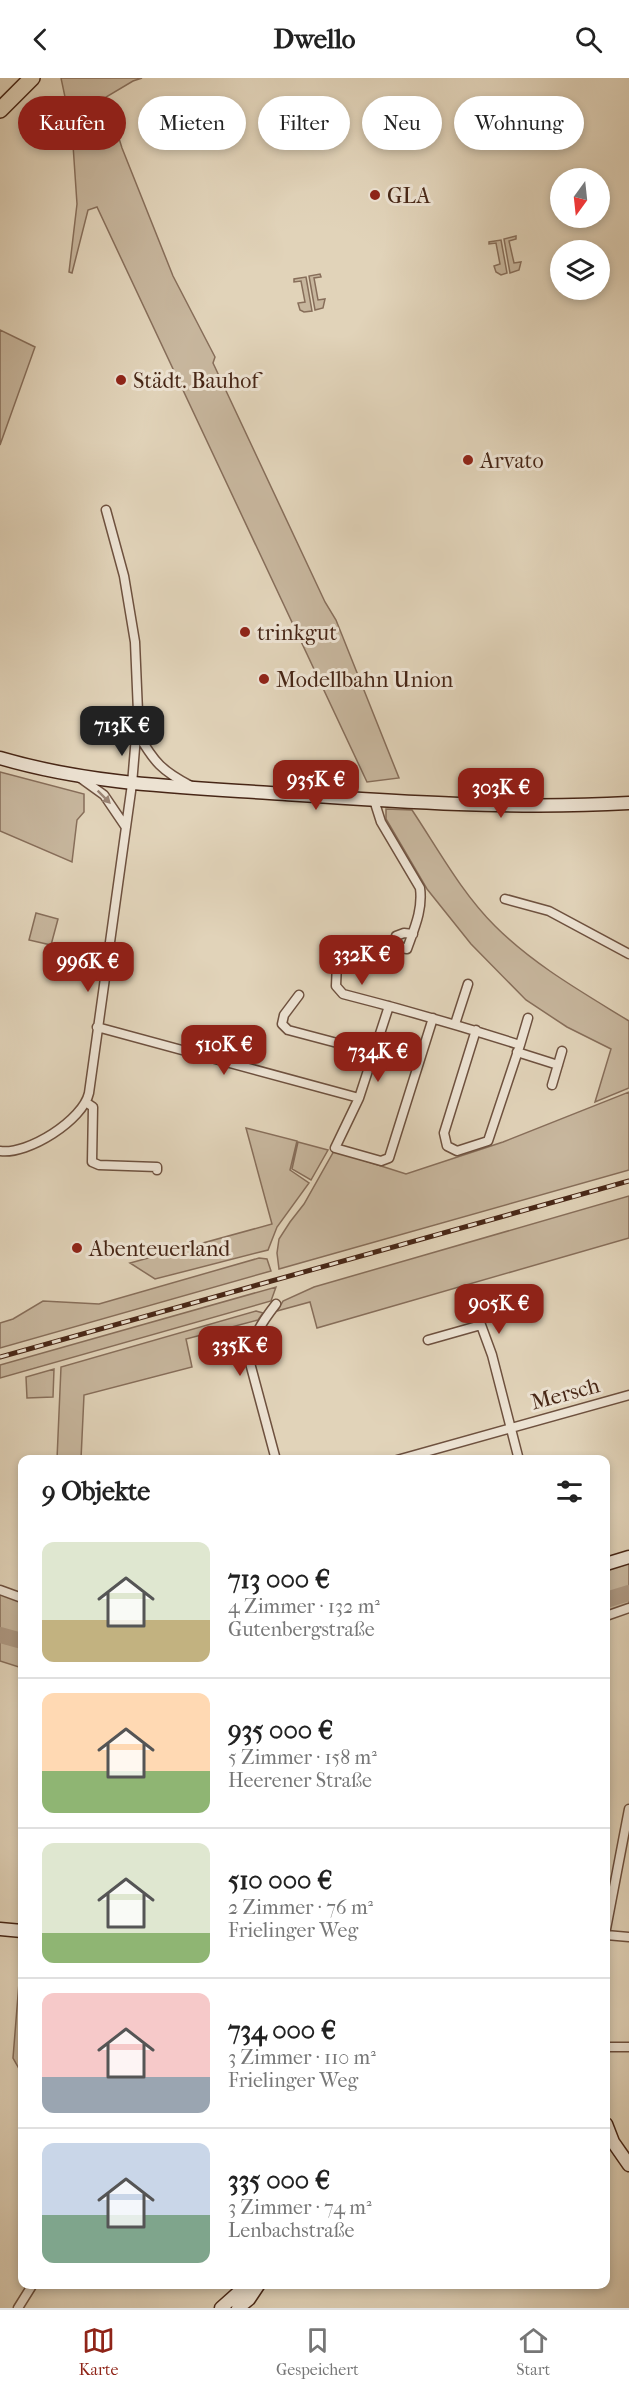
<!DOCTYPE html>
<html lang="de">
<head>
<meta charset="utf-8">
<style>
  body { margin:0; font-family:"IM FELL French Canon",serif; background:#f6f6f6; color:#222; height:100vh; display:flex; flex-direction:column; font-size:22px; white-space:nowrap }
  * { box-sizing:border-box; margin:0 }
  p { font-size:20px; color:#767676 }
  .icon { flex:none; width:33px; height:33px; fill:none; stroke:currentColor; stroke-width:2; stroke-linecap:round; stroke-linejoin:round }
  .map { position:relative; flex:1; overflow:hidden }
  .side { position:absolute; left:18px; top:1377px; width:592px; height:834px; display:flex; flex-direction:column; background:#fff; border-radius:12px; box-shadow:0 3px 9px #0003 }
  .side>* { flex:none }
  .guide { position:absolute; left:18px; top:18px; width:594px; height:54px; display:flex; gap:12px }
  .needle { width:39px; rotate:195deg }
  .buttons { position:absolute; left:550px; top:90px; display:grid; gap:12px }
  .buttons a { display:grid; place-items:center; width:60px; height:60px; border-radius:50%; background:#fff; box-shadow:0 3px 9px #0003; font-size:30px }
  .price { position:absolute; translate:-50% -51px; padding:0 14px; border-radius:12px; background:#8f2418; color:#fff; font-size:20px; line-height:39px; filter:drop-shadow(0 2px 3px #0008) }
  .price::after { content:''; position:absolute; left:50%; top:36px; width:18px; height:14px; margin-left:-9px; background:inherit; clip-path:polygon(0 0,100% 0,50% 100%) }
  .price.active { background:#222; color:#fff }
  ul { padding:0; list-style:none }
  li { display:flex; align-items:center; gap:18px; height:150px; padding:0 24px }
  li+li { border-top:2px solid #e0e0e0 }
  li span { display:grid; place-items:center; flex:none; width:168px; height:120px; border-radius:12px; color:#555 }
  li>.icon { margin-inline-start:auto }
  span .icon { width:72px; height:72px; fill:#fffc; stroke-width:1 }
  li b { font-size:26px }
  h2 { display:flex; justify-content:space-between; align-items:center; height:72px; padding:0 24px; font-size:26px }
  .tag { padding:0 21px; border-radius:27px; background:#fff; box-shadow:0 3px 9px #0003; font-size:21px; line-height:54px }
  .tag.active { background:#8f2418; color:#fff }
  header { display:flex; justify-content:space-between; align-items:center; height:78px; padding:0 24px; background:#fff; font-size:27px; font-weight:700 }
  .tab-bar { display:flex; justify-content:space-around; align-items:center; height:84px; border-top:2px solid #e0e0e0; background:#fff; font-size:16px; color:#767676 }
  .tab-bar a { display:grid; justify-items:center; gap:3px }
  .tab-bar .active { color:#8f2418 }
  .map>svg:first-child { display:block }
  .green { fill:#c7b69d; stroke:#876e5a; stroke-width:1.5 }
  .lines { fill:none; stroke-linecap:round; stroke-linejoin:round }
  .river { stroke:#ad9882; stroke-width:16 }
  .street-casing { stroke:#6e513f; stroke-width:11 }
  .secondary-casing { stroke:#472616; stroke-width:15 }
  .highway-casing { stroke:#472616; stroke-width:18 }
  .street { stroke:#ece2d2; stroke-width:8 }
  .secondary { stroke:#ece2d2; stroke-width:12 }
  .highway { stroke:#e1d3b9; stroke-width:15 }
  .rail-casing { stroke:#472616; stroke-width:5 }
  .rail { stroke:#ece2d2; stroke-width:3; stroke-dasharray:9; stroke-linecap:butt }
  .oneway { fill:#9a8474 }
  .poi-dot { fill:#8f2418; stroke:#ece2d2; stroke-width:2 }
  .labels { text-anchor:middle; stroke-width:6; stroke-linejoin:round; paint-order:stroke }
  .poi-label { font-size:22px; fill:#472616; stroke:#ece2d2; text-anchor:start }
  .street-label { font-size:22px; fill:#472616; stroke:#ece2d2 }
</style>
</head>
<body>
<header><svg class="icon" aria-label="back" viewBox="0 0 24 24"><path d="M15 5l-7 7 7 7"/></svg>Dwello<svg class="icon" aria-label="search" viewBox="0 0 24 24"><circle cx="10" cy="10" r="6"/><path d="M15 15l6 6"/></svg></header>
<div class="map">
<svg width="629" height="2230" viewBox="0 0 629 2230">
  <rect width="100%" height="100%" fill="#e1d3b9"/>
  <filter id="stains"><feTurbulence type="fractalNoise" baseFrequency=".00333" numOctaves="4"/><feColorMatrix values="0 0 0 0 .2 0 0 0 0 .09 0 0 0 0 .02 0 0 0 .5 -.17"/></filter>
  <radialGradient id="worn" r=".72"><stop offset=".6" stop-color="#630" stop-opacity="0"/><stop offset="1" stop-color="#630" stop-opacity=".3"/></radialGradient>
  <path class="green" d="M61 0H142L133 3 106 19 122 70 173 198 215 279 213 285 325 524 336 542 399 700 367 704 97 129 88 132 72 195 69 194 77 126 72 52Z
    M516 158V161L509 163 514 185 521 184 519 192 510 195 504 161Z
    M501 162 507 195 501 197 496 194 494 188 500 186 496 165 489 166V164Z
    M320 196 321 199 314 200 318 222 325 221 323 230 315 232 309 198Z
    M306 199 312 233 304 234 300 232 298 225 305 224 301 203 294 204V201Z
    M0 252 35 269 0 367Z
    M0 694 84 716V734L77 742 72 784 0 753Z
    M386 731 412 732C438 771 461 814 495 848 534 887 582 914 629 943V1010L595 1024 611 971 567 949 526 922 471 866 427 811 386 741Z
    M36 835 58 841 51 867 29 862Z
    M629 1014V1092L279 1191 277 1175 279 1161 290 1144 304 1126 334 1073 406 1096 503 1064Z
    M246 1050 297 1063 290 1092 309 1105 277 1149 268 1172 155 1201 130 1185 272 1146Z
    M298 1064 328 1072 311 1102 292 1091Z
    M629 1118V1160L317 1250 310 1224 277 1233 283 1223 314 1209Z
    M259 1180 267 1181 271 1193 0 1270V1245L13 1241 43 1223 99 1226Z
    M276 1209 271 1223 0 1300V1287Z
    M256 1233 263 1235 258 1242 186 1261 192 1289 84 1317 81 1381H57L61 1289Z
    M54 1291 53 1319 27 1320 26 1299Z
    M629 1480V1530L606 1538V1488Z
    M0 1516 22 1524V1590L0 1583Z
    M22 1867V1996L13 1980Z"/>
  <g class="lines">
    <path class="river" d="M606 1522 629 1515
      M0 1557 22 1563"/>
    <defs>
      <path id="street" d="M138 656C154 684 162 693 191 708
        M79 699 104 717 125 748
        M374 722 381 744 420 810C423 832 414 851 407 871L402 870 396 864V858L404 855 413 856
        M505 821 549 833 629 876
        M337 885 336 908 343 916C402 931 461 948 520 967L488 1063 457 1073 447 1068 444 1055 476 952
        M299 917 284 937 282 946 288 952 375 975
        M389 928 359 1020 335 1070 381 1083 389 1080 433 940
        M455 946 468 906
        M97 949 359 1020
        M520 967 528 940
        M517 974 558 987
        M552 1007 562 973
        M87 1025 93 1029 92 1084 99 1087 157 1089V1092
        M0 1073C28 1077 83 1042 89 1015L132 706 138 634 135 564 124 498 106 432
        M276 1226C262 1244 250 1261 250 1285L276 1382
        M428 1262 481 1247 492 1277 519 1382
        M397 1382 629 1317
        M0 1512 22 1520
        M606 1538 629 1530
        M606 1851 629 1731
        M606 1857 629 1859
        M606 1969H629
        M18 2230 33 2206"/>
      <path id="secondary" d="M0 680C88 706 179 709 270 715 389 723 510 732 629 725
        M606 1486 629 1479
        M0 1851 22 1853
        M606 2046 613 2064 629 2087
        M221 2230 248 2206
        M238 2230 249 2221 259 2206"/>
      <path id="highway" d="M0 32 32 0"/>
    </defs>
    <use href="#street" class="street-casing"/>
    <use href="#secondary" class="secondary-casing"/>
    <use href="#highway" class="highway-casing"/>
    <use href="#street" class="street"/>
    <use href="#secondary" class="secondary"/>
    <use href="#highway" class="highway"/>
    <defs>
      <path id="rail" d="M0 1279 629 1103"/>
    </defs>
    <use href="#rail" class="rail-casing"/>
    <use href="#rail" class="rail"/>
  </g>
  <defs><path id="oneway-solid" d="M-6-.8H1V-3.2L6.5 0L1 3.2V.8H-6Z" transform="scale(1.5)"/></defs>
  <use class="oneway" href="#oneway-solid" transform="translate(104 719) rotate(45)"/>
  <g class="poi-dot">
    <circle cx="375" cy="117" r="6"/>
    <circle cx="121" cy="302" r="6"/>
    <circle cx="468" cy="382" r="6"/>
    <circle cx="245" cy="554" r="6"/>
    <circle cx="264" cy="601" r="6"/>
    <circle cx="77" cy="1170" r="6"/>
  </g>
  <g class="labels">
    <g class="poi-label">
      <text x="387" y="125">GLA</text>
      <text x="133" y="310">Städt. Bauhof</text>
      <text x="480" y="390">Arvato</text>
      <text x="257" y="562">trinkgut</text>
      <text x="276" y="609">Modellbahn Union</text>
      <text x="89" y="1178">Abenteuerland</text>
    </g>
    <g class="street-label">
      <text transform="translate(565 1315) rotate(-15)" y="8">Mersch</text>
    </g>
  </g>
  <rect width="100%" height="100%" filter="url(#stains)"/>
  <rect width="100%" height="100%" fill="url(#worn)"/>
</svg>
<div class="buttons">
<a><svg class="needle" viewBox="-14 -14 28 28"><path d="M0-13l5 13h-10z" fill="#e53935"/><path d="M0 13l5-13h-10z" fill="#767676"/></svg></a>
<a><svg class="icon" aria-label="layers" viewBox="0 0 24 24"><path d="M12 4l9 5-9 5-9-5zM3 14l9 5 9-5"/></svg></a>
</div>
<b class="price active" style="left:122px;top:679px">713K €</b>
<b class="price" style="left:316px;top:733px">935K €</b>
<b class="price" style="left:501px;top:741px">303K €</b>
<b class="price" style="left:362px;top:908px">332K €</b>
<b class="price" style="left:88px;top:915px">996K €</b>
<b class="price" style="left:224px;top:998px">510K €</b>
<b class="price" style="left:378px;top:1005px">734K €</b>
<b class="price" style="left:499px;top:1257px">905K €</b>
<b class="price" style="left:240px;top:1299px">335K €</b>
<div class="guide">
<a class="tag active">Kaufen</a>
<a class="tag">Mieten</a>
<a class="tag">Filter</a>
<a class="tag">Neu</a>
<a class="tag">Wohnung</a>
</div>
<section class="side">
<h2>9 Objekte<svg class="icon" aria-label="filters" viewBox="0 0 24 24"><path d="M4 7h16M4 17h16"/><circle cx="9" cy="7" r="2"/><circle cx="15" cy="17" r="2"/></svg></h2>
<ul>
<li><span style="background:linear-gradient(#dfe7d0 65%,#c2b280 0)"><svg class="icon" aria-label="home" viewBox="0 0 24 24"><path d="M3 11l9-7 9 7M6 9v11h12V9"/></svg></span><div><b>713 000 €</b><p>4 Zimmer · 132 m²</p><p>Gutenbergstraße</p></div></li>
<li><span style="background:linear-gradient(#ffd9b3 65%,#8fb573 0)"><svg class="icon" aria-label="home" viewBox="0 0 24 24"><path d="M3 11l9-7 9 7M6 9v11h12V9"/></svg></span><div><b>935 000 €</b><p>5 Zimmer · 158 m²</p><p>Heerener Straße</p></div></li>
<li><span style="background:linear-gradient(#dfe7d0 75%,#8fb573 0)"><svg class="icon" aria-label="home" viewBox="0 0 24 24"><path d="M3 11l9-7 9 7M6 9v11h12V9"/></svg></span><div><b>510 000 €</b><p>2 Zimmer · 76 m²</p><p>Frielinger Weg</p></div></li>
<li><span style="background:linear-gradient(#f6c9c9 70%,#9aa5b1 0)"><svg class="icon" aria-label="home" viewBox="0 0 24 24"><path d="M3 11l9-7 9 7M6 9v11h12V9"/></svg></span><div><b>734 000 €</b><p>3 Zimmer · 110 m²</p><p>Frielinger Weg</p></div></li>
<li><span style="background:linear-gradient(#c9d6e8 60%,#7fa58c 0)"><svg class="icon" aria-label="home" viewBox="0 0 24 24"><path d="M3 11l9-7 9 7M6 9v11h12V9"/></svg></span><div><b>335 000 €</b><p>3 Zimmer · 74 m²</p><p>Lenbachstraße</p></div></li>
</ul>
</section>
</div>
<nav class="tab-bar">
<a class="active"><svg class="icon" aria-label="map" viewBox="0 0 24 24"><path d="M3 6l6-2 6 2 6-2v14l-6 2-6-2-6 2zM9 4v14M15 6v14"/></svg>Karte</a>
<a><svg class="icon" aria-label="saved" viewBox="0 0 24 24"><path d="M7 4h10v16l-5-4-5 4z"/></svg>Gespeichert</a>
<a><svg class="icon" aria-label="home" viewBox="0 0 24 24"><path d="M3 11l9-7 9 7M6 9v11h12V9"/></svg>Start</a>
</nav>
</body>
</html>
